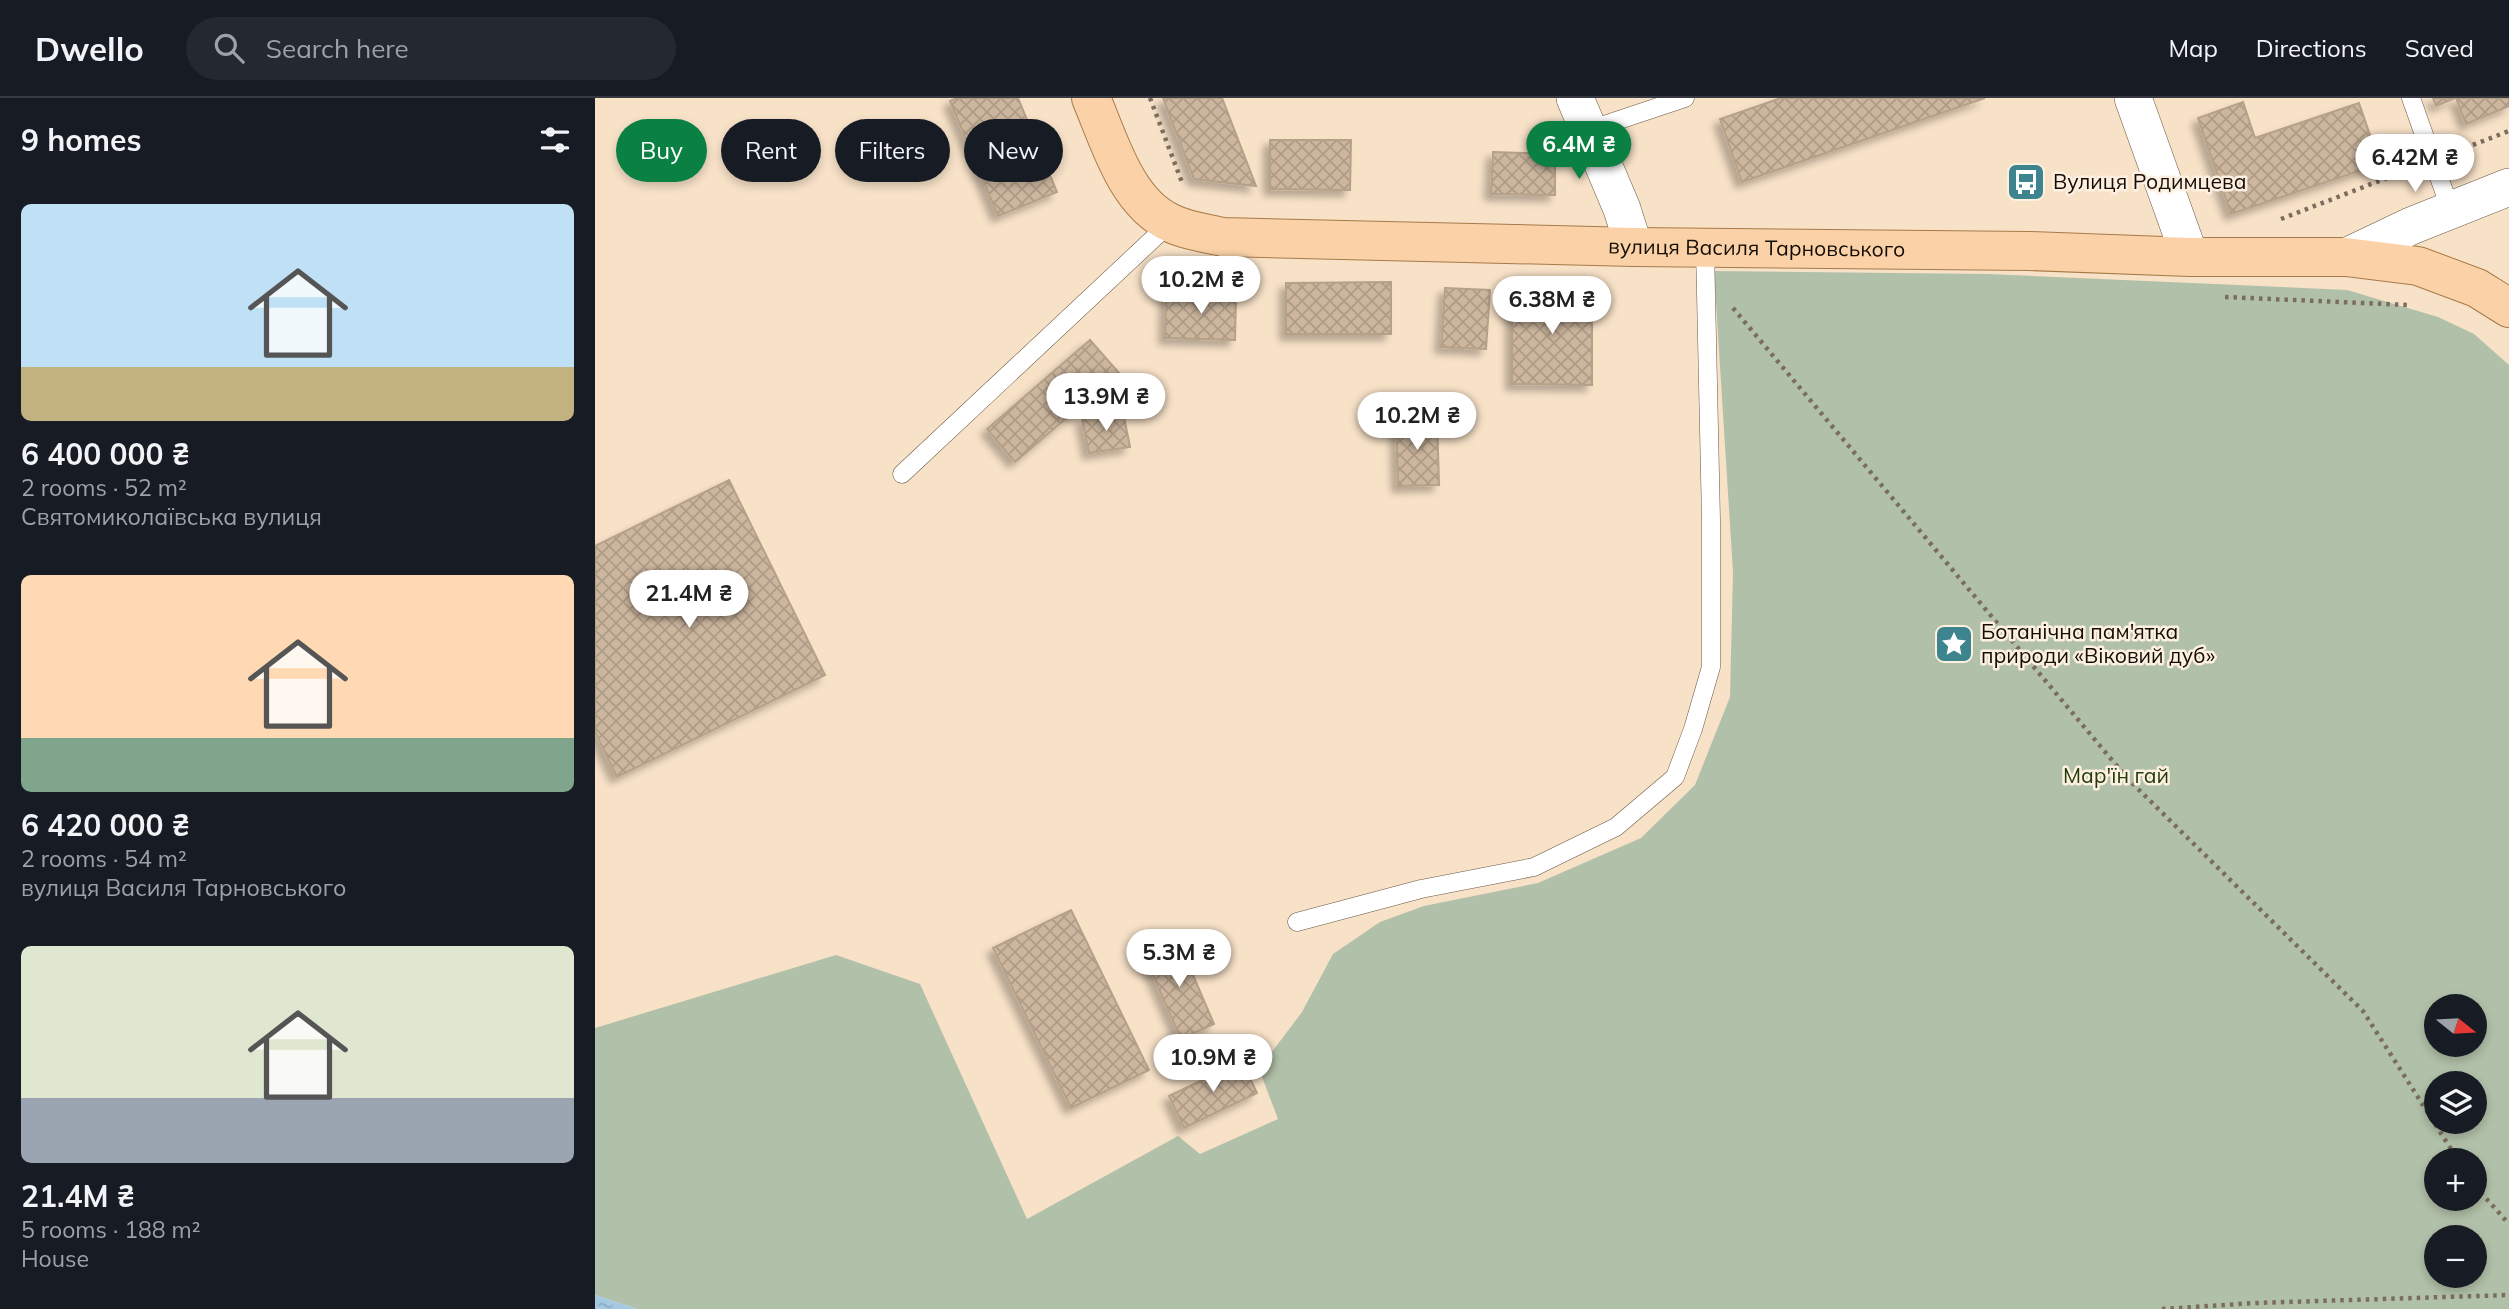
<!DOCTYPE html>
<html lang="en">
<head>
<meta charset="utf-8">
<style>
  body { margin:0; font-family:Mulish,sans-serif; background:#242831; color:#f1f3f6; height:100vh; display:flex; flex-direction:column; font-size:26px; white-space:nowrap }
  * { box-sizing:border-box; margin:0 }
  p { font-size:23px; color:#9ea1a6 }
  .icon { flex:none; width:38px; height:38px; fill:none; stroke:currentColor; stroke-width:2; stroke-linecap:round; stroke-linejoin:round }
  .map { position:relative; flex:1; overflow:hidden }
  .sheet { display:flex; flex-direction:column; background:#171b24; width:595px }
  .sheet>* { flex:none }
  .guide { position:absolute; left:21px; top:21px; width:665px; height:63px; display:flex; gap:14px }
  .needle { width:46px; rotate:108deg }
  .buttons { position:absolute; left:1829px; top:896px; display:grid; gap:14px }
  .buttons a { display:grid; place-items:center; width:63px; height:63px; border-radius:50%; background:#171b24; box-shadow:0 4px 10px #0003; font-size:35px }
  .price { position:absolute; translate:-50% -60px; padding:0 16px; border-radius:24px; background:#fff; color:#222; font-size:23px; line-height:46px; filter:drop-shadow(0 2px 4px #0008) }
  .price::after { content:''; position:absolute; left:50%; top:42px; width:21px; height:16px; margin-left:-10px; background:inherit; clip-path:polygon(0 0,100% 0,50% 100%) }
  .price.on { background:#0b8043; color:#fff }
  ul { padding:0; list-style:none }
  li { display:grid; align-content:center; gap:14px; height:371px; padding:0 21px }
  li span { display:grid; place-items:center; height:217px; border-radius:10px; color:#555 }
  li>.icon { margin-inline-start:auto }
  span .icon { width:126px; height:126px; fill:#fffc; stroke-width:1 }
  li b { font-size:30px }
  h2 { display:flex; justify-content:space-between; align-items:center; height:84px; padding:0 21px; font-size:30px }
  .chip { padding:0 24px; border-radius:32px; background:#171b24; box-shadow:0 4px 10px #0003; font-size:24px; line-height:63px }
  .chip.on { background:#0b8043; color:#fff }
  header { display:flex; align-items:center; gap:42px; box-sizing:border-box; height:98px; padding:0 35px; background:#171b24; border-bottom:2px solid #363941 }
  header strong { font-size:33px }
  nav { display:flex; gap:38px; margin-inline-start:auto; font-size:24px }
  .search { width:490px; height:63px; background:#242831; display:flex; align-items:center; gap:18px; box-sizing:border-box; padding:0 24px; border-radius:38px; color:#9ea1a6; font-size:26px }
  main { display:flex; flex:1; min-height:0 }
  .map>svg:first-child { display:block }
  .green { fill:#b1c0a8; fill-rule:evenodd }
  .water { fill:url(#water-ripples) }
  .building { fill:url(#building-cross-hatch); stroke:#b5a088; stroke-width:2; filter:url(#shadow) }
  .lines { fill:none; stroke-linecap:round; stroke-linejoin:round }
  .service-casing { stroke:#6a5842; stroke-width:19 }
  .minor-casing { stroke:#6a5842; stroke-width:38 }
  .primary-casing { stroke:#a87a49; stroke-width:40 }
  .path { stroke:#7b6d5d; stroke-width:4.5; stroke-dasharray:3.5 5; stroke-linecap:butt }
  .service { stroke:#fff; stroke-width:18 }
  .minor { stroke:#fff; stroke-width:37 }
  .primary { stroke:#fbd2a7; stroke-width:38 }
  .labels { text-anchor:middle; stroke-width:5; stroke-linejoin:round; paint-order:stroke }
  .poi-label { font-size:21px; fill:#140d05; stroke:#fdf0e0; text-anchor:start }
  .street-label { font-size:21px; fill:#140d05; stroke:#fdf0e0 }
  .park-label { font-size:21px; fill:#223d0a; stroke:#fdf0e0 }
</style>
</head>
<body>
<header>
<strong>Dwello</strong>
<div class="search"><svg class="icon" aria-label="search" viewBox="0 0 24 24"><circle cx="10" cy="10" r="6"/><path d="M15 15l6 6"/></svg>Search here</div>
<nav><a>Map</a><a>Directions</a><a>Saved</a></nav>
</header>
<main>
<section class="sheet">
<h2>9 homes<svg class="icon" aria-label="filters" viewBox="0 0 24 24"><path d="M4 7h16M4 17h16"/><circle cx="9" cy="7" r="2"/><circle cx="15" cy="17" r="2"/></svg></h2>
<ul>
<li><span style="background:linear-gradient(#bfe0f5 75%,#c2b280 0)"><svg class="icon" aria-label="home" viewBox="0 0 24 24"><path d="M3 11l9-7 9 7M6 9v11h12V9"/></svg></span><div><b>6 400 000 ₴</b><p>2 rooms · 52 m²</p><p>Святомиколаївська вулиця</p></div></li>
<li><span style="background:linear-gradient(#ffd9b3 75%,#7fa58c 0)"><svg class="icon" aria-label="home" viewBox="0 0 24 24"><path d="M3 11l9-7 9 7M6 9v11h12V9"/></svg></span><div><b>6 420 000 ₴</b><p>2 rooms · 54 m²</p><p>вулиця Василя Тарновського</p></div></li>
<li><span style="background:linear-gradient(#dfe7d0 70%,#9aa5b1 0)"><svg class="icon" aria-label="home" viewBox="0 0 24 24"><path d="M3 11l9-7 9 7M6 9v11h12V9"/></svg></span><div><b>21.4M ₴</b><p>5 rooms · 188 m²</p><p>House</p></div></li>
</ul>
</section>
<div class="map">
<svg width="1914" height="1211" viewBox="0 0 1914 1211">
  <defs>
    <pattern id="water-ripples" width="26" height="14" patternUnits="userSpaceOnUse" patternTransform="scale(1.75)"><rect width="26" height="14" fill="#a5c9e2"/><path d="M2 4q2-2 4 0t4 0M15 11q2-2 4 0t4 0" fill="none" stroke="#8dabc0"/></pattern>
    <pattern id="building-cross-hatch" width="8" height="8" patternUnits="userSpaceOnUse" patternTransform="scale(1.75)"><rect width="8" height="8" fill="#ccb69e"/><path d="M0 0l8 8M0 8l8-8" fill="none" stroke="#ae9b87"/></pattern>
    <filter id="shadow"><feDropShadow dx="-6" dy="6" stdDeviation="3.5" flood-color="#0004"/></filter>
  </defs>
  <rect width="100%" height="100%" fill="#f7e1c7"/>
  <path class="green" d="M1119 173 1393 176 1752 192 1843 219 1879 236 1914 267V1211H43L0 1197V930L241 857 325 886 432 1121 583 1038 605 1056 683 1021 664 971 707 914 738 856 785 824 829 808 943 785 1046 740 1100 687 1135 599 1138 474ZM1841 908H1880V947H1841ZM1841 985H1880V1024H1841ZM1841 1062H1880V1101H1841ZM1841 1139H1880V1178H1841Z"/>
  <path class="water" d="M0 1197 43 1211H0Z"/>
  <path class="building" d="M362 0H423L462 94 403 118 355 3Z
    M568 0H627L661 88 599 81Z
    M1186 0H1390L1147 84 1125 21Z
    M1838 0H1860L1841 8Z
    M1861 0H1914V8L1871 26Z
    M1648 4 1660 40 1764 5 1785 66 1636 116 1603 20Z
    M675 42H756L755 92 675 91Z
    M898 54 960 56V97L896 96Z
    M796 184V236H691V185Z
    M850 190 895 192 891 251 846 249Z
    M917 190H997V287L917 286Z
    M571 195 641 197 640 242 570 240Z
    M495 242 524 275 420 364 392 331Z
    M528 314 535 349 494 355 487 321Z
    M842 319 844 387 803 388 801 320Z
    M134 382 230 577 22 679 0 634V448Z
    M476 812 554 972 476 1010 398 850Z
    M583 842 619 926 586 941 549 857Z
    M647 963 662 995 589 1030 574 998Z"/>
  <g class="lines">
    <defs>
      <path id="service" d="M1816 0 1856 113
        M994 32 1090 0
        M307 376 575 125
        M702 824 826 791 939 769 1021 729 1080 679 1098 631 1116 569V422L1110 150"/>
      <path id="minor" d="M980 0 1027 111 1039 149
        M1538 0 1595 159
        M1751 159 1816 128 1914 89"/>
      <g id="primary">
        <path id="s1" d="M496 0C514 42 531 105 576 125 591 133 612 135 628 139L1039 149 1434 153 1595 159H1751L1823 168 1882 190 1914 210"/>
      </g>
    </defs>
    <use href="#service" class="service-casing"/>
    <use href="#minor" class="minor-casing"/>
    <use href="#primary" class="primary-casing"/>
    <path class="path" d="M555 0 588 87
      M1862 53 1914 33
      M1686 121 1815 71
      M1630 199 1813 207
      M1138 210 1532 680 1768 913 1863 1062
      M1880 1088 1914 1126
      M1567 1211 1660 1205 1914 1197"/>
    <use href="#service" class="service"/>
    <use href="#minor" class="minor"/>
    <use href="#primary" class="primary"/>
  </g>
  <defs>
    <symbol id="bus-square" viewBox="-11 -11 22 22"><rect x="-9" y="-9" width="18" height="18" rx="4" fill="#3e848e" stroke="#fdf0e0"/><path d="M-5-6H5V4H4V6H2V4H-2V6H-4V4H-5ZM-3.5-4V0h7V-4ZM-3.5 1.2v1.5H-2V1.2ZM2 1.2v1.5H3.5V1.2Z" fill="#fff"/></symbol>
    <symbol id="sight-square" viewBox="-11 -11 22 22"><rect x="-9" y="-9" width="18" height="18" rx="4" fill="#3e848e" stroke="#fdf0e0"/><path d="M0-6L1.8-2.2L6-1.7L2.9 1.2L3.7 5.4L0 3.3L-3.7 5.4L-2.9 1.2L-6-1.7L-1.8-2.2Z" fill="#fff"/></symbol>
  </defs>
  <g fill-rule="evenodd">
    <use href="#bus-square" x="1409" y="62" width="44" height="44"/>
    <use href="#sight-square" x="1337" y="524" width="44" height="44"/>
  </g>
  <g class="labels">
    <g class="poi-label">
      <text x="1458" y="91">Вулиця Родимцева</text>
      <text x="1386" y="541">Ботанічна пам'ятка<tspan x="1386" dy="24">природи «Віковий дуб»</tspan></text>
    </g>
    <g class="street-label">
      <text dy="7" stroke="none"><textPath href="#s1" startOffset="740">вулиця Василя Тарновського</textPath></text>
    </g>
    <g class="park-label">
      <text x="1521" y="685">Мар'їн гай</text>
    </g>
  </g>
</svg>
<div class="buttons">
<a><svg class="needle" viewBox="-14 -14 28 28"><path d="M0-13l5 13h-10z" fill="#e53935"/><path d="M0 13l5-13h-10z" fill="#9ea1a6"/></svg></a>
<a><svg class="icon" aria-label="layers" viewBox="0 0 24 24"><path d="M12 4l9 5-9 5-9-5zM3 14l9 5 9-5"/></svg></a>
<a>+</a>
<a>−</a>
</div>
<b class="price on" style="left:984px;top:83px">6.4M ₴</b>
<b class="price" style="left:1820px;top:96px">6.42M ₴</b>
<b class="price" style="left:606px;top:218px">10.2M ₴</b>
<b class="price" style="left:957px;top:238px">6.38M ₴</b>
<b class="price" style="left:511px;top:335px">13.9M ₴</b>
<b class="price" style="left:822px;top:354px">10.2M ₴</b>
<b class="price" style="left:94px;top:532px">21.4M ₴</b>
<b class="price" style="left:584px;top:891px">5.3M ₴</b>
<b class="price" style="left:618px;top:996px">10.9M ₴</b>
<div class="guide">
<a class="chip on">Buy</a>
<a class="chip">Rent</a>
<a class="chip">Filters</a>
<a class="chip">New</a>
</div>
</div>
</main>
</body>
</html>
